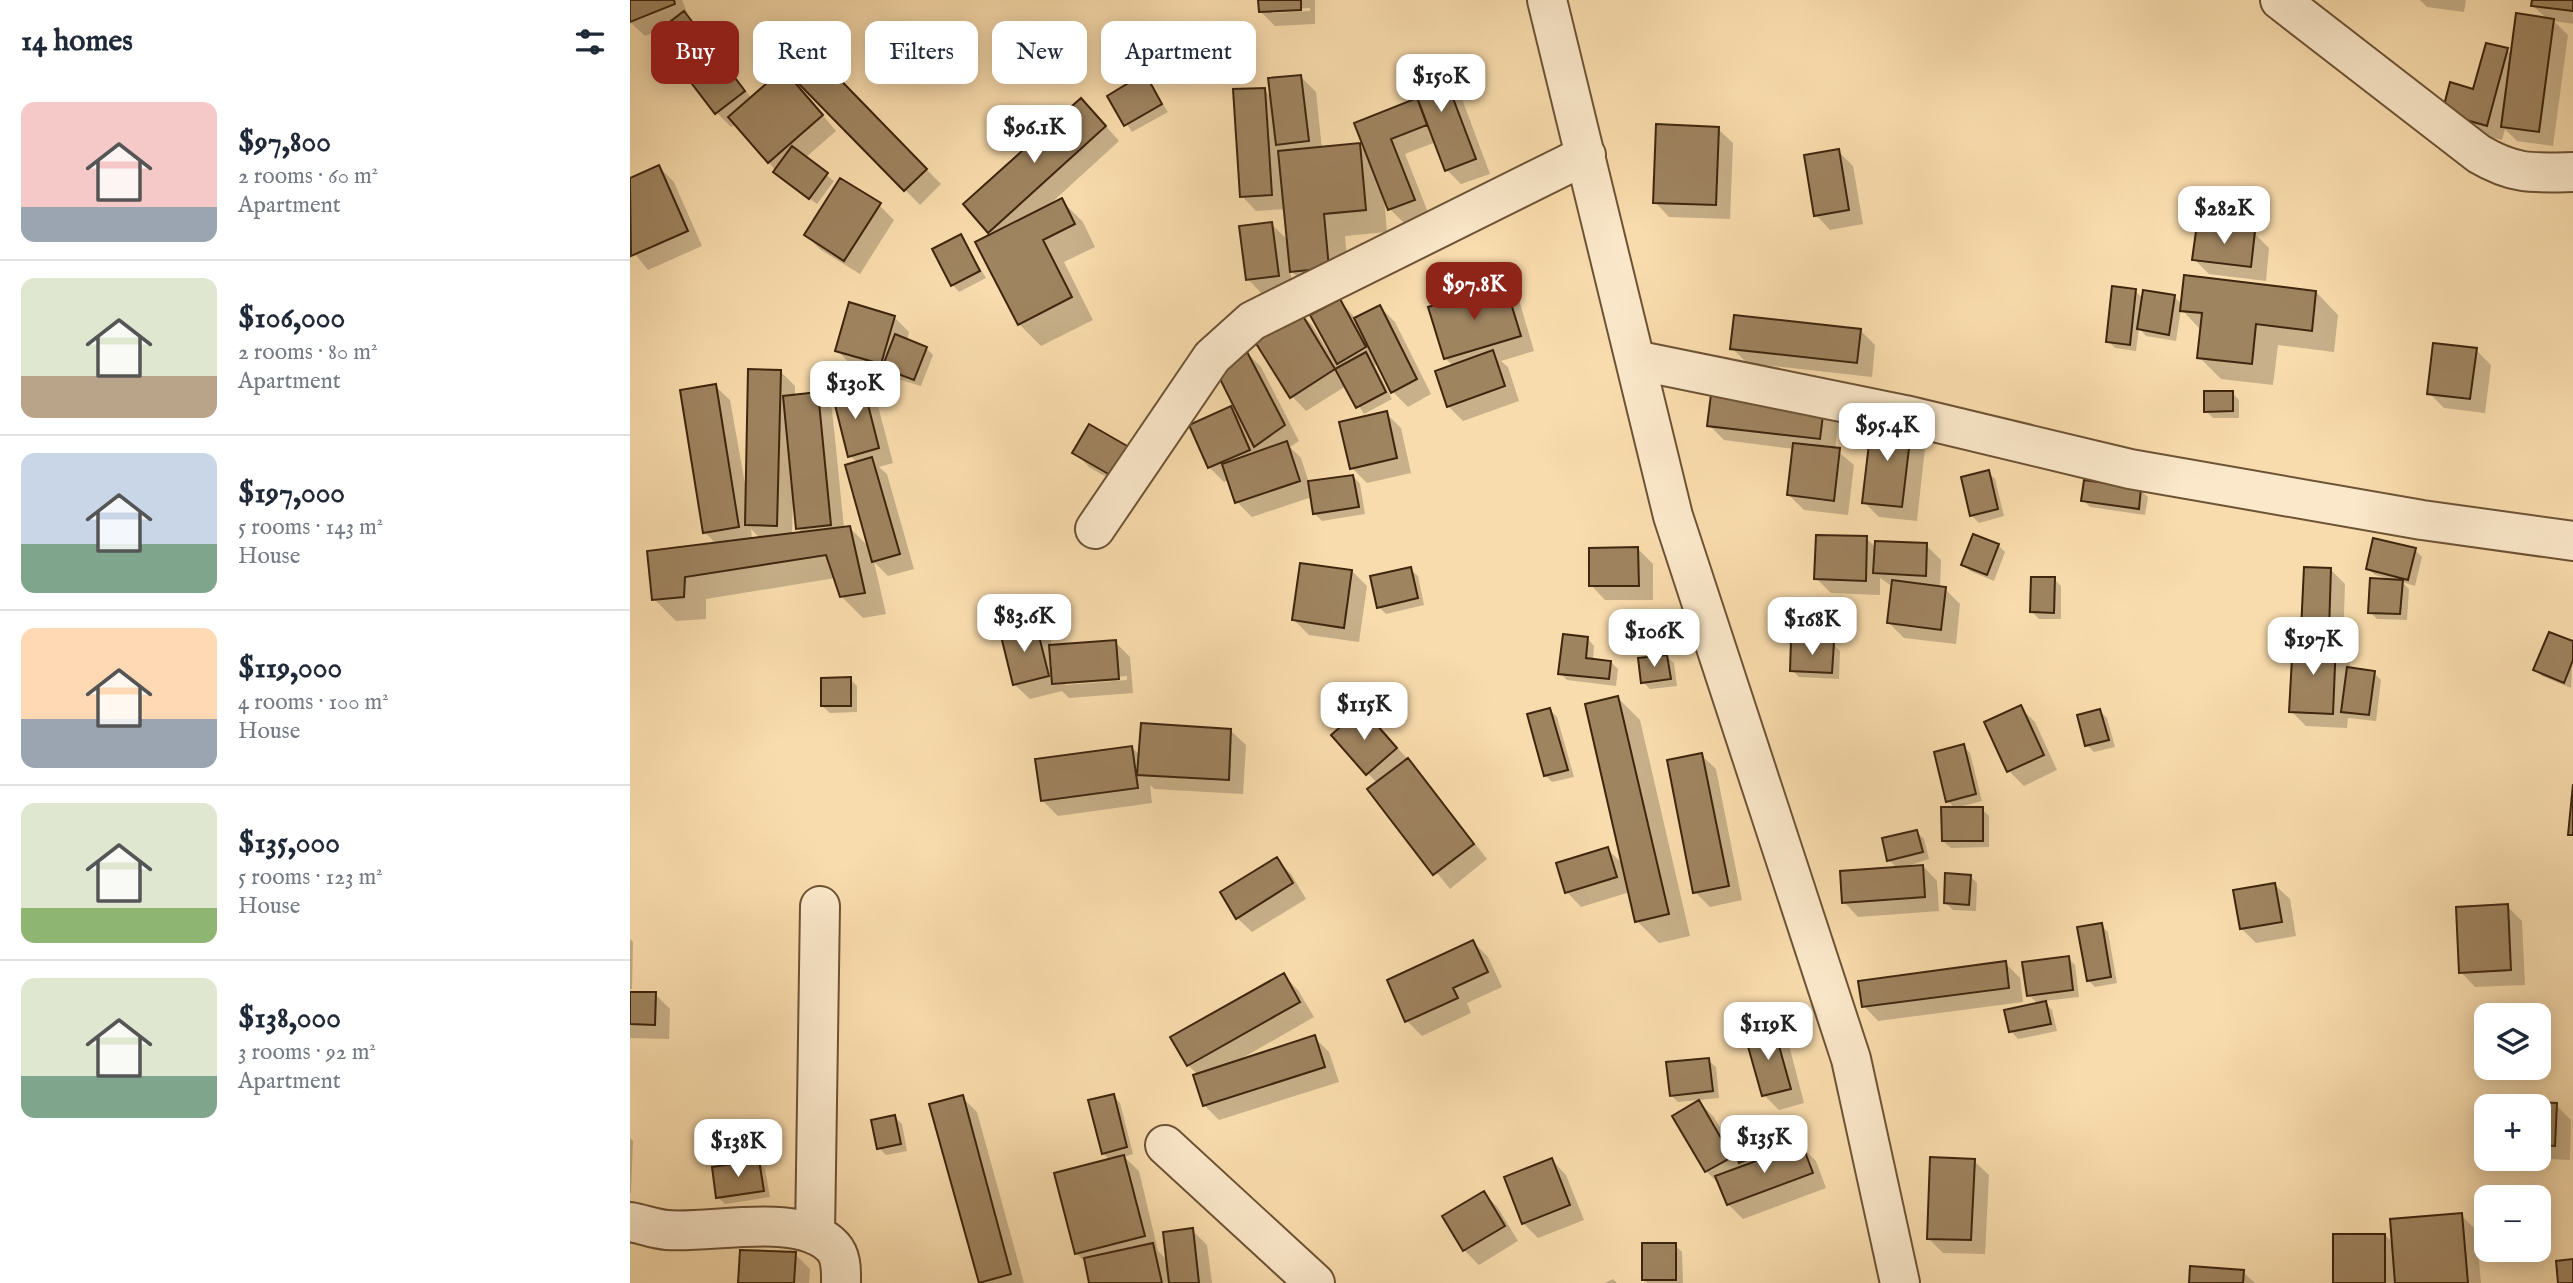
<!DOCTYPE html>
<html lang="en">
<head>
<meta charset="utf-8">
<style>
  body { margin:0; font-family:"IM FELL English",serif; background:#f2f2f3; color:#1f2937; height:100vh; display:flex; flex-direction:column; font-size:26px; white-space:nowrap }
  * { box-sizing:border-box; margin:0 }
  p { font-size:23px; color:#747a83 }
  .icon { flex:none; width:38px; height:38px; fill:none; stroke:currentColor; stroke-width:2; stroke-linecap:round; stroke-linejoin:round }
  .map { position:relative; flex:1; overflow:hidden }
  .panel { display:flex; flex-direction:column; background:#fff; width:630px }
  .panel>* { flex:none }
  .hud { position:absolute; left:21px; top:21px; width:665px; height:63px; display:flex; gap:14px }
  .tools { position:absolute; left:1844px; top:1003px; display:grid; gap:14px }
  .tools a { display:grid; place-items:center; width:77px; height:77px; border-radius:14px; background:#fff; box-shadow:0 4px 18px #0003; font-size:35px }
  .price { position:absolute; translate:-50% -60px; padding:0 16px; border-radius:14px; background:#fff; color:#222; font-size:23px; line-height:46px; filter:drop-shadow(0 2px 4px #0008) }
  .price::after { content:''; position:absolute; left:50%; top:42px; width:21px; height:16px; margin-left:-10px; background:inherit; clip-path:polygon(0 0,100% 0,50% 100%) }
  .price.on { background:#8f2418; color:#fff }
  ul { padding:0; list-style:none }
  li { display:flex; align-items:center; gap:21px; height:175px; padding:0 21px }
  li+li { border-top:2px solid #e0e1e3 }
  li span { display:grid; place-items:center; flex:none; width:196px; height:140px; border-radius:14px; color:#555 }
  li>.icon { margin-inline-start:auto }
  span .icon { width:84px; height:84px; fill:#fffc; stroke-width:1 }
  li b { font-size:30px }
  h2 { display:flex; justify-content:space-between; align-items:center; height:84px; padding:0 21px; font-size:30px }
  .pill { padding:0 24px; border-radius:14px; background:#fff; box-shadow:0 4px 18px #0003; font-size:24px; line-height:63px }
  .pill.on { background:#8f2418; color:#fff }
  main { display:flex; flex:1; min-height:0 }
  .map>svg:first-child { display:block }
  .shadow { fill:#0003; fill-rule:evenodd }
  .building { fill:#9f8460; stroke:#3e250d; stroke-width:2 }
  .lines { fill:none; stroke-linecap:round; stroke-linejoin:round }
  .street-casing { stroke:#6d5335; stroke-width:42 }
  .street { stroke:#fbe8ca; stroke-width:38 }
</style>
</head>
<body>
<main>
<section class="panel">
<h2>14 homes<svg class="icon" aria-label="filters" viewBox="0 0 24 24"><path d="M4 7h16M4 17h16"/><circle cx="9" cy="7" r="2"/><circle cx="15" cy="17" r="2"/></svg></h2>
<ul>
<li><span style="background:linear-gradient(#f6c9c9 75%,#9aa5b1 0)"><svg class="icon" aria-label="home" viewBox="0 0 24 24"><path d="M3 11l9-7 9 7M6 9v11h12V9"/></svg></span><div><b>$97,800</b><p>2 rooms · 60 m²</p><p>Apartment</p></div></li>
<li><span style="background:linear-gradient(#dfe7d0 70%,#b9a48a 0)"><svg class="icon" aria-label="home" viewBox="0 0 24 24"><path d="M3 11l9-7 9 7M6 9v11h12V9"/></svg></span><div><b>$106,000</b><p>2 rooms · 80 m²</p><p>Apartment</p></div></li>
<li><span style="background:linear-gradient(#c9d6e8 65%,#7fa58c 0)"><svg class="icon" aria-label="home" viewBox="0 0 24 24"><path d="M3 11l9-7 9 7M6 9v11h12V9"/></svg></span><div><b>$197,000</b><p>5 rooms · 143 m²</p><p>House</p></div></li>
<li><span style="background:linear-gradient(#ffd9b3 65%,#9aa5b1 0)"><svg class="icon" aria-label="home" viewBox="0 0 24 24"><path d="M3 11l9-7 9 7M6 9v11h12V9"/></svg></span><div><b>$119,000</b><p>4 rooms · 100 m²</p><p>House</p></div></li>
<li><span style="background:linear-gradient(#dfe7d0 75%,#8fb573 0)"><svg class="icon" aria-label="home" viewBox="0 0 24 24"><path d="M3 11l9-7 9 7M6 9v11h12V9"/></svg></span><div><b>$135,000</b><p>5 rooms · 123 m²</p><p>House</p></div></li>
<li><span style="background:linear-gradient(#dfe7d0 70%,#7fa58c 0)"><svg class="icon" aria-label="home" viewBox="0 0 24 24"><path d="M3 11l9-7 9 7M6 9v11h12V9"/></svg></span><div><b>$138,000</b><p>3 rooms · 92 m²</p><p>Apartment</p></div></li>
</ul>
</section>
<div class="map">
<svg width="1943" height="1283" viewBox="0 0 1943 1283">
  <rect width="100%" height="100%" fill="#f9dcad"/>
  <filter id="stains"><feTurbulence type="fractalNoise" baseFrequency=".00286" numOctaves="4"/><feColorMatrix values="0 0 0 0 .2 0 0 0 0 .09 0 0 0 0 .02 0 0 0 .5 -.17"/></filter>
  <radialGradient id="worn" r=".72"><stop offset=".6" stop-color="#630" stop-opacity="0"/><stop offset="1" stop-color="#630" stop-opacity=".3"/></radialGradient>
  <path class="shadow" d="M0 0H52L60 20 122 99 168 86 206 131 175 158 204 181 187 204 152 178 106 124 101 127 87 113 25 32 15 36 0 22Z
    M630 0H685V24L645 26 630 11ZM680 8V11L642 13V10Z
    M1790 0H1836L1834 12 1797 7Z
    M1904 0H1943V24L1924 21 1938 35 1923 146 1887 141 1875 129 1872 140 1828 128 1845 91 1877 50 1882 55 1917 19 1903 6Z
    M807 58 822 72 860 174 831 184 817 170 806 142 775 154 799 215 775 224 760 209 754 197 757 232 715 236 720 290 684 293 660 270 663 290 632 294 618 279 641 224 659 241 656 209 626 211 612 196 634 90 642 98 671 77 686 92 692 149 729 145 738 154 726 124 790 99Z
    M191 63 311 184 290 205 170 83Z
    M515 76 538 112 502 132 479 97Z
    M466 115 489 141 418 206 431 200 453 222 465 247 434 262 463 320 411 346 389 324 363 235 335 204Z
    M1088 129 1103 143 1100 219 1039 217 1025 202Z
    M1208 151 1223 166 1233 224 1200 230 1186 215Z
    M29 167 44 182 72 246 18 270 0 248V180Z
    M249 205 264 220 230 274 191 250 176 235Z
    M1624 233 1639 248 1636 281 1579 274 1564 259Z
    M331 236 356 278 329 292 322 284Z
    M874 286 889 300 904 351 871 361 878 367 889 401 833 421 818 406 823 366 815 358Z
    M1505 291 1514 299 1544 297 1552 304 1686 292 1708 315 1704 352 1648 345 1643 385 1591 379 1569 357 1572 331 1551 309 1546 341 1516 336 1509 328 1506 351 1485 348 1478 341Z
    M710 301 726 319 750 307 765 322 801 394 778 407 763 392 748 363 745 366 762 399 734 414 716 386 676 411 662 396 668 311 682 325 698 351Z
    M264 317 279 332 277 341 296 348 303 355 291 386 221 365 207 350Z
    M1230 330 1245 345 1242 377 1117 363 1102 348Z
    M1846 350 1861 365 1855 413 1814 408 1799 393Z
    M616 352 631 367 669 441 660 447 671 458 679 483 723 476 730 484 735 514 692 521 685 514 682 497 622 517 607 502 599 480 594 482 579 467 601 409 611 419Z
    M150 371 165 386V396L187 394 202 409 214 528 219 527 240 548 228 463 220 456 232 387 247 402 263 463 249 467 257 474 284 569 258 576 244 562 256 614 233 618 211 596 205 578 76 599V619L46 621 24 599 86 544 75 532 85 386 100 400 117 495ZM163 500 168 528 173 533 162 535ZM121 529 130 538 122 539Z
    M1602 393 1609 400V418H1583L1576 411Z
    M1193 409 1208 424 1205 449 1224 465 1218 515 1174 510 1159 495 1164 449 1094 440 1079 425Z
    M756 413 771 428 781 473 737 483 722 468Z
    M1243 420 1296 439 1287 521 1249 517 1234 502Z
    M459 426 509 496 459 467 445 452Z
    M1358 472 1365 479 1374 516 1349 523 1342 516Z
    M1510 490 1518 497 1515 515 1460 507 1453 500Z
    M1236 538 1246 548 1296 545 1311 560 1310 588 1315 589 1330 604 1326 644 1274 638 1259 623 1263 587 1250 578V595L1201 593 1186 578Z
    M1368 545 1375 552 1364 581 1340 571 1333 564Z
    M1008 549 1023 564V600H975L961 585Z
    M1785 550 1792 557 1785 586 1772 582 1779 589 1777 620 1747 619 1740 612 1760 579 1745 575 1737 568Z
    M780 569 788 576 794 605 756 614 749 607Z
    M1700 569 1715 584 1713 645H1707L1720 659V670L1744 673 1751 680 1746 721 1718 718 1717 728 1676 726 1661 711 1687 643 1673 630Z
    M722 571 737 586 729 642 679 635 664 620Z
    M1424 579 1431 586V619H1409L1402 612Z
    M406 626 421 640 422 647 485 642 500 657 503 693 439 698 432 691 400 699 385 685 372 633ZM497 676V680L435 685V681Z
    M957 638 964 646 963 660 981 662 988 669 986 686 937 680 930 673Z
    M1943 643 1941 688 1912 676 1905 669Z
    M1203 644 1210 651 1209 679 1169 677 1162 670Z
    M1036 656 1044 663 1047 686 1020 689 1013 682Z
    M220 679 227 686V712L200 713 192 706Z
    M988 698 1010 720 1060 936 1029 943 1007 921 1000 892 951 907 937 892 977 849 994 865Z
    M1390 707 1405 722 1427 770 1394 786 1379 771Z
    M920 710 927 717 944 777 922 782 915 775Z
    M1470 711 1477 718 1485 747 1464 752 1457 745Z
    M747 725 792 775 857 859 820 889 739 789 747 783 703 735Z
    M601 731 616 745 613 794 524 789 520 785 522 803 428 816 413 801 502 747 510 756Z
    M1333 746 1340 753 1352 801 1325 808 1318 801Z
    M1071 755 1086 769 1112 900 1080 907 1065 892Z
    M1352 809 1359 816V847L1321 848 1313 841Z
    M1287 832 1294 839 1299 859 1271 868 1293 866 1307 881 1309 911 1228 917 1214 902 1267 868 1259 860Z
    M646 859 661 874 676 899 622 932 607 918Z
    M1340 876 1347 883 1346 911 1323 910 1316 903Z
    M1645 885 1660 899 1666 936 1626 943 1611 928Z
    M1877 906 1892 921 1895 985 1845 987 1831 972Z
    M1471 925 1478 932 1487 983 1465 987 1458 980Z
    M0 939 3 942 2 989H0Z
    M843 942 858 957 872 987 837 1003 841 1013 792 1036 777 1021 759 981Z
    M1438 958 1445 965 1449 997 1413 1001 1422 1010 1427 1031 1388 1039 1381 1031 1408 1004 1399 995Z
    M1375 963 1390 978 1393 1002 1248 1021 1234 1006Z
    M653 975 668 990 684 1017 607 1061 684 1037 699 1052 709 1082 589 1120 574 1105 568 1075 558 1065Z
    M0 993 25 994 40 1009 39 1039 0 1038Z
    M1144 1030 1159 1045 1174 1103 1149 1110 1134 1095Z
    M1078 1060 1086 1067 1089 1098 1048 1102 1041 1095Z
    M483 1096 490 1103 503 1154 494 1157 509 1171 528 1251 538 1261 562 1230 577 1245 582 1283H461L456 1263 446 1253 480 1160 473 1153Z
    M332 1097 347 1112 394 1283H349L301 1106Z
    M1069 1102 1084 1117 1107 1157 1150 1119 1157 1126 1166 1148 1171 1146 1186 1161 1196 1188 1113 1219 1098 1204 1091 1186 1076 1171Z
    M1926 1105 1941 1120 1940 1160 1903 1158H1909V1106H1876Z
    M265 1117 272 1124 277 1151 256 1155 249 1148Z
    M0 1138 3 1141 1 1193H0Z
    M922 1160 936 1175 954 1220 908 1238 893 1223Z
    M1344 1161 1359 1175 1355 1254 1313 1253 1298 1238Z
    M128 1162 135 1169 140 1197 95 1204 88 1197Z
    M854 1193 868 1208 888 1241 849 1265 834 1250Z
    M1831 1215 1846 1230 1851 1283H1705L1755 1235 1764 1244Z
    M1045 1245 1052 1252 1053 1283H1017L1013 1279Z
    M165 1254 180 1269 179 1283H110Z
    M1613 1272 1625 1283H1561Z
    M983 1279 987 1283H975Z"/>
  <path class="building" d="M0 0H44L45 4 0 22Z
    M628 0H671V10L629 12Z
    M1902 0H1943V11L1901 6Z
    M54 11 115 91 85 114 24 34Z
    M1886 13 1924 19 1909 132 1871 127Z
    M1856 43 1878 48 1857 126 1812 113 1820 82 1843 89Z
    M807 56 846 159 815 171 776 68Z
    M191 60 297 169 274 191 168 83Z
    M153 69 193 115 138 163 98 117Z
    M515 73 532 104 494 126 477 96Z
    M671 75 679 141 646 145 638 78Z
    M635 88 642 195 610 197 603 89Z
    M451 98 476 126 358 233 333 204Z
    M787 98 797 125 761 139 785 200 758 210 724 123Z
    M1026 124 1089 127 1086 205 1023 203Z
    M730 143 736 210 694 214 699 268 660 272 648 151Z
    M162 146 198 173 179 199 143 172Z
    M1209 149 1219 210 1184 216 1174 155Z
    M29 165 58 231 1 256 0 178Z
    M210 178 251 203 214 261 174 235Z
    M432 198 445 224 413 240 442 297 388 325 345 242Z
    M642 222 649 276 616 280 609 226Z
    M1567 224 1625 231 1621 267 1562 260Z
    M331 234 350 271 321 286 302 249Z
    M1554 275 1686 291 1682 331 1626 324 1622 364 1567 358 1572 313 1550 311Z
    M875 284 891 336 814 359 798 307Z
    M1482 286 1506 289 1500 345 1476 342Z
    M1513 290 1545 295 1539 335 1507 329Z
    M710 299 736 347 707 364 680 315Z
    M219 302 265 316 251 364 205 351Z
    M750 305 787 379 761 393 724 318Z
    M668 308 705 369 660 398 622 337Z
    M1104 315 1231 329 1227 363 1100 349Z
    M265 334 297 347 284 380 252 368Z
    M1803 343 1847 348 1840 399 1797 394Z
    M616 350 655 425 624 447 589 377Z
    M863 350 875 386 817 407 805 371Z
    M736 352 756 392 726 408 705 369Z
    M118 369 151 370 147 526 115 525Z
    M86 384 109 527 73 533 50 390Z
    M233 385 249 448 218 457 202 393Z
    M1574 391H1603V411L1574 412Z
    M188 392 201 525 166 529 153 396Z
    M1081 394 1194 407 1190 439 1077 426Z
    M601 406 620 450 578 468 559 425Z
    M757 411 767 458 720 469 709 422Z
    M1242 418 1282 423 1272 507 1232 503Z
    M459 424 511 454 494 483 442 453Z
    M657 441 670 481 605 503 592 464Z
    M1163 443 1210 448 1204 501 1157 495Z
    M242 457 270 554 242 562 215 465Z
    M1359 470 1368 509 1340 516 1331 477Z
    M723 475 729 507 683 514 678 481Z
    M1454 480 1511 488 1509 509 1451 501Z
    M220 526 235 593 210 597 196 555 55 577 54 597 22 600 17 551Z
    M1343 534 1369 544 1357 575 1331 565Z
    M1186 535 1237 536 1236 581 1184 579Z
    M1743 538 1786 548 1778 580 1736 569Z
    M1245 541 1297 543 1296 576 1243 573Z
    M1008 547 1009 586H959V548Z
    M670 563 722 570 714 628 662 620Z
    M781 567 788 598 747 608 740 576Z
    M1674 567 1701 568 1699 631 1671 630Z
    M1401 577H1425L1424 613 1400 612Z
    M1740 578 1773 580 1770 614 1738 613Z
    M1262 580 1316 587 1311 630 1257 623Z
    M406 624 419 676 383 685 370 632Z
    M1919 632 1943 641V660L1934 683 1903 670Z
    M933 634 958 637 956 658 981 661 979 679 928 674Z
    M486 640 489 679 422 684 419 645Z
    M1663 640 1706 642 1703 714 1659 712Z
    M1161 641 1204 642 1202 673 1160 671Z
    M1037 655 1041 679 1011 683 1008 658Z
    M1717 667 1745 671 1739 715 1711 712Z
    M221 677V706H191V678Z
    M988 696 1039 914 1005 922 955 704Z
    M1391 705 1414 755 1377 772 1354 722Z
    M732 708 767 748 736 775 701 735Z
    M920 708 938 770 914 776 897 714Z
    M1470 709 1479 740 1455 746 1447 715Z
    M511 723 601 729 599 780 507 775Z
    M1334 744 1346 794 1316 802 1304 752Z
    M502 746 508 788 411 801 405 759Z
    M1072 753 1099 886 1063 893 1037 760Z
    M778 758 844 844 803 875 737 789Z
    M1943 784V835H1938Z
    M1311 807H1353V841H1312Z
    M1287 830 1293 852 1257 861 1252 838Z
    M978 847 987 877 935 893 926 863Z
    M647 857 663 883 606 919 590 892Z
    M1293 865 1295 897 1212 903 1210 871Z
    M1315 873 1341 875 1339 905 1314 903Z
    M1645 883 1652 922 1610 929 1603 890Z
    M1878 904 1881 970 1829 973 1826 907Z
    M1472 923 1481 977 1457 981 1447 927Z
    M843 940 858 972 823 988 828 998 775 1022 757 980Z
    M1439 956 1443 990 1397 996 1392 962Z
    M1376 961 1379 988 1232 1007 1228 981Z
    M654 973 670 1002 557 1066 540 1037Z
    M0 992H26L25 1025 0 1024Z
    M1416 1001 1421 1024 1379 1032 1374 1010Z
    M1144 1028 1161 1089 1132 1096 1115 1036Z
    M685 1035 695 1067 573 1106 563 1075Z
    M1079 1058 1083 1091 1040 1096 1036 1062Z
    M484 1094 497 1147 472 1154 458 1100Z
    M333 1095 381 1274 349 1283 299 1104Z
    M1069 1100 1102 1157 1075 1172 1042 1116Z
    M1875 1101 1927 1103 1925 1146 1909 1145V1106H1875Z
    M265 1115 271 1144 247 1149 241 1120Z
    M1151 1117 1161 1143 1109 1163 1099 1137Z
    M1172 1144 1183 1173 1097 1205 1085 1176Z
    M494 1155 515 1236 445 1254 424 1173Z
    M1300 1157 1345 1159 1341 1240 1297 1239Z
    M922 1158 940 1205 892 1224 874 1177Z
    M129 1160 134 1191 86 1198 82 1167Z
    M854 1191 875 1226 833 1251 812 1216Z
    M1832 1213 1838 1283H1765L1760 1219Z
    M563 1228 569 1283H539L533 1232Z
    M1703 1234H1755V1283H1703Z
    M523 1243 532 1283H459L454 1258Z
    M1012 1243H1046V1280H1012Z
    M110 1250 166 1252 164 1283H108Z
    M1943 1259V1283H1928L1926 1261Z
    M1560 1266 1614 1270 1613 1283H1559Z"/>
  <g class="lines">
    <defs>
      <path id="street" d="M917 0 1043 516 1221 1059 1270 1283
        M1650 0 1849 154C1885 175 1903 173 1943 172
        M1005 360 1275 415 1500 469 1792 520 1943 541
        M465 529 582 357 622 321 956 155
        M535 1145 685 1283
        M0 1222C12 1224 25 1229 37 1230 81 1234 170 1211 203 1247 212 1257 211 1271 211 1283
        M185 1235 190 906"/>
    </defs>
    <use href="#street" class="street-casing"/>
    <use href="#street" class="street"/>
  </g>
  <rect width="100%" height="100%" filter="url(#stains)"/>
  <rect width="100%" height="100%" fill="url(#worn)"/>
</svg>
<div class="tools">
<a><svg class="icon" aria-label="layers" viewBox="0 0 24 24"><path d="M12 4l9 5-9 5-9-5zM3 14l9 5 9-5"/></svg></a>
<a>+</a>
<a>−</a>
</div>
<b class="price" style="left:811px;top:114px">$150K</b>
<b class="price" style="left:404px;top:165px">$96.1K</b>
<b class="price" style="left:1594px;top:246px">$282K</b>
<b class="price on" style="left:844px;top:322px">$97.8K</b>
<b class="price" style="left:225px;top:421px">$130K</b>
<b class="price" style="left:1257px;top:463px">$95.4K</b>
<b class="price" style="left:394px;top:654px">$83.6K</b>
<b class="price" style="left:1182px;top:657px">$168K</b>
<b class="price" style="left:1024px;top:669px">$106K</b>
<b class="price" style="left:1683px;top:677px">$197K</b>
<b class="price" style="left:734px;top:742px">$115K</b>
<b class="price" style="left:1138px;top:1062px">$119K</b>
<b class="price" style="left:1134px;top:1175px">$135K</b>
<b class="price" style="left:108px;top:1179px">$138K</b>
<div class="hud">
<a class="pill on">Buy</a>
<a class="pill">Rent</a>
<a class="pill">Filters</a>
<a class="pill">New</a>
<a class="pill">Apartment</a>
</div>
</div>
</main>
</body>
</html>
